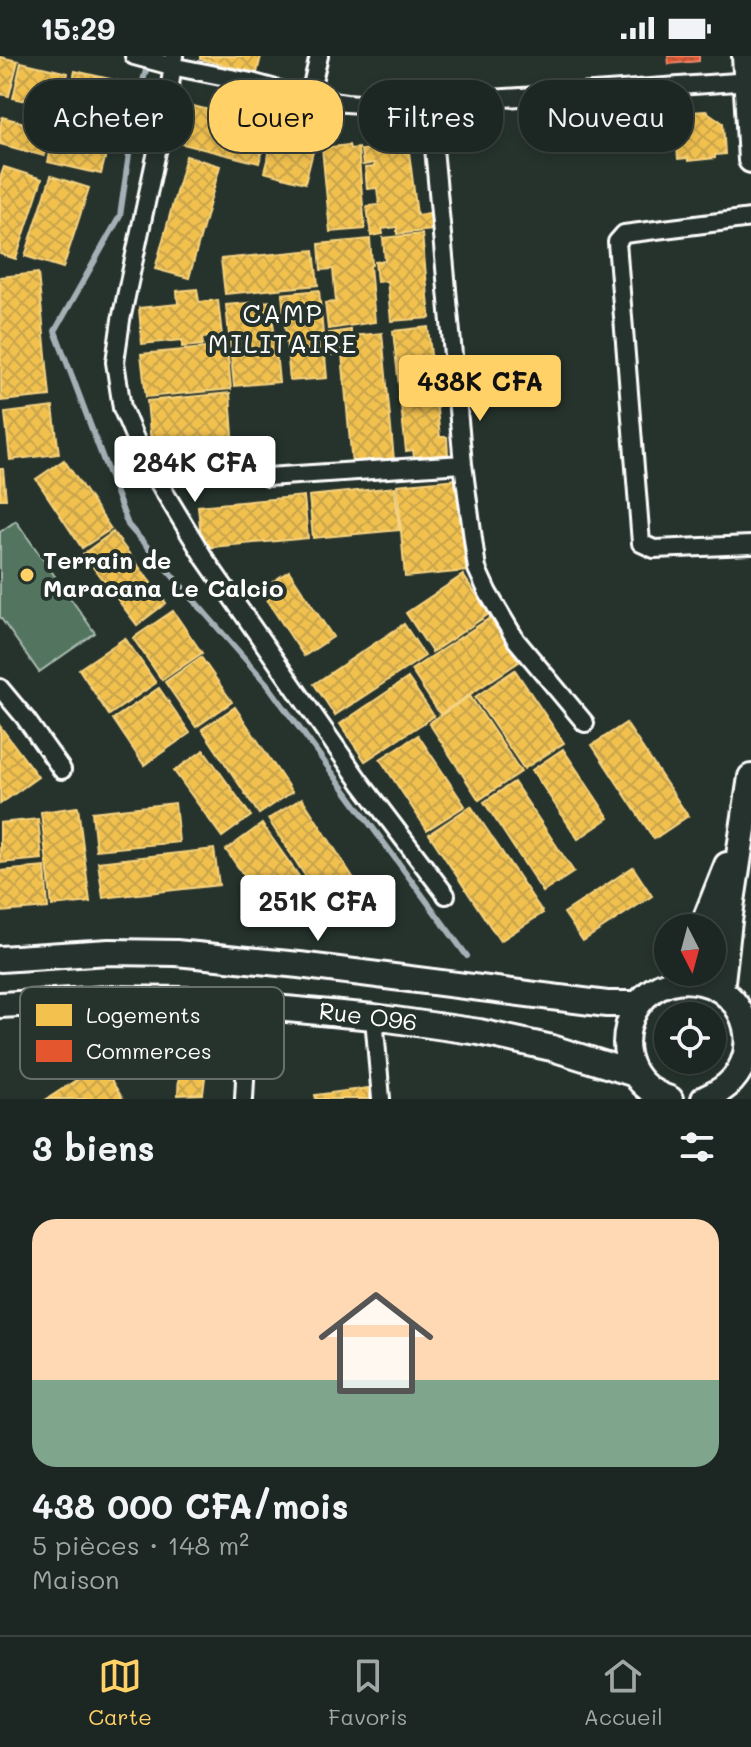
<!DOCTYPE html>
<html lang="fr">
<head>
<meta charset="utf-8">
<style>
  body { margin:0; font-family:Mali,sans-serif; background:#29322f; color:#f1f3f6; height:100vh; display:flex; flex-direction:column; font-size:30px; white-space:nowrap }
  * { box-sizing:border-box; margin:0 }
  p { font-size:26px; color:#a0a5a5 }
  .icon { flex:none; width:44px; height:44px; fill:none; stroke:currentColor; stroke-width:2; stroke-linecap:round; stroke-linejoin:round }
  .map { position:relative; height:1043px; overflow:hidden }
  .panel { display:flex; flex-direction:column; background:#1c2622; flex:1 }
  .panel>* { flex:none }
  .hud { position:absolute; left:24px; top:24px; width:704px; height:72px; display:flex; gap:16px }
  .needle { width:52px; rotate:174deg }
  .buttons { position:absolute; left:654px; top:858px; display:grid; gap:16px }
  .buttons a { display:grid; place-items:center; width:72px; height:72px; border-radius:50%; background:#1c2622; box-shadow:0 4px 12px #0003,0 0 0 2px #3a4340; font-size:40px }
  .price { position:absolute; translate:-50% -68px; padding:0 18px; border-radius:8px; background:#fff; color:#222; font-size:26px; line-height:52px; filter:drop-shadow(0 2px 4px #0008) }
  .price::after { content:''; position:absolute; left:50%; top:48px; width:24px; height:18px; margin-left:-12px; background:inherit; clip-path:polygon(0 0,100% 0,50% 100%) }
  .price.on { background:#ffd166; color:#111 }
  ul { padding:0; list-style:none }
  li { display:grid; align-content:center; gap:16px; height:424px; padding:0 32px }
  li+li { border-top:2px solid #3a4340 }
  li span { display:grid; place-items:center; height:248px; border-radius:24px; color:#555 }
  li>.icon { margin-inline-start:auto }
  span .icon { width:144px; height:144px; fill:#fffc; stroke-width:1 }
  li b { font-size:34px }
  h2 { display:flex; justify-content:space-between; align-items:center; height:96px; padding:0 32px; font-size:34px }
  .pill { padding:0 28px; border-radius:32px; background:#1c2622; box-shadow:0 4px 12px #0003,0 0 0 2px #3a4340; font-size:28px; line-height:72px }
  .pill.on { background:#ffd166; color:#111 }
  .status { display:flex; justify-content:space-between; align-items:center; height:56px; padding:0 40px; background:#1c2622; direction:ltr }
  .status svg { height:22px; fill:currentColor }
  .tab-bar { display:flex; justify-content:space-around; align-items:center; height:112px; border-top:2px solid #3a4340; background:#1c2622; font-size:22px; color:#a0a5a5 }
  .tab-bar a { display:grid; justify-items:center; gap:4px }
  .tab-bar .on { color:#ffd166 }
  .map>svg:first-child { display:block }
  .pitch { fill:#52745f; stroke:#a8baaf; stroke-width:2 }
  .homes { fill:url(#homes-cross-hatch); stroke:#f6d483; stroke-width:2 }
  .shops { fill:url(#shops-cross-hatch); stroke:#ec896d; stroke-width:2 }
  .lines { fill:none; stroke-linecap:round; stroke-linejoin:round }
  .stream { stroke:#a4b0b6; stroke-width:6 }
  .street-casing { stroke:#fff; stroke-width:22 }
  .secondary-casing { stroke:#fff; stroke-width:30 }
  .street { stroke:#26332d; stroke-width:16 }
  .secondary { stroke:#26332d; stroke-width:24 }
  .poi-dot { fill:#ffd166; stroke:#26332d; stroke-width:3 }
  .labels { text-anchor:middle; stroke-width:8; stroke-linejoin:round; paint-order:stroke }
  .poi-label { font-size:24px; font-weight:bold; fill:#fff; stroke:#26332d; text-anchor:start }
  .street-label { font-size:24px; fill:#fff; stroke:#26332d }
  .neighbourhood-label { font-size:26px; letter-spacing:2px; fill:#fff; stroke:#26332d }
  .key { fill:#26332d; stroke:#67706c; stroke-width:2 }
  .key-label { font-size:22px; fill:#fff }
</style>
</head>
<body>
<div class="status"><b>15:29</b><svg viewBox="0 0 49 12"><path d="M0 12V9h3v3zM5 12V6h3v6zM10 12V3h3v9zM15 12V0h3v12zM26 1h20v11H26zM47 4h2v5h-2z"/></svg></div>
<div class="map">
<svg width="751" height="1043" viewBox="0 0 751 1043">
  <defs>
    <pattern id="homes-cross-hatch" width="8" height="8" patternUnits="userSpaceOnUse" patternTransform="scale(2)"><rect width="8" height="8" fill="#f2c14e"/><path d="M0 0l8 8M0 8l8-8" fill="none" stroke="#c8a44e"/></pattern>
    <pattern id="shops-cross-hatch" width="8" height="8" patternUnits="userSpaceOnUse" patternTransform="scale(2)"><rect width="8" height="8" fill="#e4572e"/><path d="M0 0l8 8M0 8l8-8" fill="none" stroke="#af5338"/></pattern>
  </defs>
  <rect width="100%" height="100%" fill="#26332d"/>
  <filter id="ink" filterUnits="userSpaceOnUse"><feTurbulence type="fractalNoise" baseFrequency=".0125" numOctaves="2"/><feDisplacementMap in="SourceGraphic" scale="16" xChannelSelector="R" yChannelSelector="G"/><feConvolveMatrix kernelMatrix="1 2 1 2 8 2 1 2 1" color-interpolation-filters="sRGB"/></filter>
  <g filter="url(#ink)">
    <path class="pitch" d="M16 465 95 577 39 616 0 561V476Z"/>
    <path class="homes" d="M200 0H261L257 17 200 3Z
      M0 1 18 5 9 40 0 38Z
      M21 6 68 17 60 52 13 42Z
      M75 15 132 28 124 64 107 60 105 70 80 63 83 55 67 51Z
      M193 50 269 69 259 107 183 88Z
      M706 55 723 67 725 98 715 99V102L688 105V102L678 103 674 57Z
      M2 61 51 74 44 100 0 88V70Z
      M55 74 109 86 101 118 48 106Z
      M272 85 313 96 305 127 264 116Z
      M408 88 417 159 430 157 432 174 397 178V171L382 173 383 178 371 180 367 150 379 149 377 132 367 133 365 112 374 111V107L363 109 361 94Z
      M349 89 350 93 358 92 365 173 330 176 322 92Z
      M186 100 220 110 189 222 155 213Z
      M4 111 42 123 16 203 0 198V122Z
      M51 120 89 132 63 212 25 200Z
      M422 178 430 262 391 265 387 225 377 226 375 206 385 205 383 182Z
      M370 183 372 209 370 210 375 266 328 273 325 247 336 246 333 213 321 214 319 188Z
      M314 194 318 229 225 238 221 203Z
      M38 217 50 340 1 345 0 221Z
      M197 233 199 246 218 244 222 280 202 282 203 289 182 291V284L142 288 139 252 178 248 177 235Z
      M319 234 327 322 290 325 282 238Z
      M271 245 279 326 234 330 226 249Z
      M428 271 440 381H447L448 398 414 401 413 394 406 395 393 275Z
      M351 274V280L382 277 394 404 352 408 342 298 331 299 329 277Z
      M227 290 231 333 146 341 141 298Z
      M230 337 233 380 151 387 147 345Z
      M53 351 59 398 10 404 5 357Z
      M64 404 111 473 82 492 36 423Z
      M0 413H3L6 443H0Z
      M457 423 466 515 405 521 397 429Z
      M395 431 399 474 313 482 309 440Z
      M304 440 308 482 202 492 198 450Z
      M113 476 166 547 137 569 83 498Z
      M289 515 333 581 304 600 260 534Z
      M463 519 489 558 432 596 406 557Z
      M173 555 202 597 162 624 133 582Z
      M490 562 519 606 440 658 411 614Z
      M404 568 425 600 335 659 314 628Z
      M125 582 156 627 109 659 79 613Z
      M201 601 232 646 196 671 165 626Z
      M515 614 564 687 524 713 475 641Z
      M408 622 434 660 365 705 340 668Z
      M159 632 190 677 144 709 113 663Z
      M470 640 521 716 479 744 429 667Z
      M235 651 292 736 259 758 202 673Z
      M626 667 688 760 654 783 592 689Z
      M0 670 38 721 0 748Z
      M418 679 465 750 427 774 380 703Z
      M563 693 609 762 578 783 532 714Z
      M204 694 251 760 222 781 174 715Z
      M514 726 574 816 543 836 484 746Z
      M302 742 367 843 334 864 268 763Z
      M175 747 179 786 96 794 92 756Z
      M471 750 543 857 500 885 429 778Z
      M78 751 90 846 52 850 41 756Z
      M38 763 42 803 0 807V767Z
      M262 768 313 840 276 865 226 794Z
      M214 793 219 829 103 842 98 806Z
      M45 811 48 852 0 856V815Z
      M633 811 652 840 583 885 564 857Z
      M101 1008 123 1043H47Z
      M206 1013 203 1038 178 1039 179 1016Z
      M369 1032 370 1043H316L315 1039Z"/>
    <path class="shops" d="M668 0H699V5L669 8Z"/>
    <g class="lines">
      <path class="stream" d="M148 7 136 50 120 160 55 275 128 469 267 628 467 900"/>
      <defs>
        <path id="street" d="M134 0 171 10 251 26 309 42 346 47 389 50 751 25
          M174 0 168 44 121 264 115 306 122 352 142 399 205 503 361 727 446 839
          M309 42 319 0
          M430 48 463 408 477 513 488 537 516 584 585 667
          M751 162 624 178 617 186 641 487 654 493 751 489
          M267 421 463 408
          M0 632 25 662 62 714
          M374 961 381 1043
          M244 1043 249 948"/>
        <path id="secondary" d="M745 0 751 104
          M702 872 727 809
          M0 903 109 896 176 897 299 909 607 948H638
          M721 934 729 865 751 721
          M0 949 108 943 188 944 374 961 479 976 552 992 635 1018
          M670 1043C594 1020 625 909 701 926 715 929 728 938 736 949 748 966 751 988 743 1007 735 1026 722 1035 704 1043"/>
      </defs>
      <use href="#street" class="street-casing"/>
      <use href="#secondary" class="secondary-casing"/>
      <use href="#street" class="street"/>
      <use href="#secondary" class="secondary"/>
    </g>
  </g>
  <circle class="poi-dot" cx="27" cy="519" r="8"/>
  <g class="labels">
    <g class="poi-label">
      <text x="43" y="513">Terrain de<tspan x="43" dy="28">Maracana Le Calcio</tspan></text>
    </g>
    <g class="street-label">
      <text transform="translate(368 961) rotate(7)" y="8">Rue O96</text>
    </g>
    <g class="neighbourhood-label">
      <text x="283" y="267">CAMP<tspan x="283" dy="30">MILITAIRE</tspan></text>
    </g>
  </g>
  <rect x="20" y="931" width="264" height="92" rx="12" class="key"/>
  <rect x="36" y="948" width="36" height="22" fill="#f2c14e"/>
  <rect x="36" y="984" width="36" height="22" fill="#e4572e"/>
  <g class="key-label">
    <text x="86" y="967">Logements</text>
    <text x="86" y="1003">Commerces</text>
  </g>
</svg>
<div class="buttons">
<a><svg class="needle" viewBox="-14 -14 28 28"><path d="M0-13l5 13h-10z" fill="#e53935"/><path d="M0 13l5-13h-10z" fill="#a0a5a5"/></svg></a>
<a><svg class="icon" aria-label="locate" viewBox="0 0 24 24"><circle cx="12" cy="12" r="6"/><path d="M12 2v4M12 18v4M2 12h4M18 12h4"/></svg></a>
</div>
<b class="price on" style="left:480px;top:367px">438K CFA</b>
<b class="price" style="left:195px;top:448px">284K CFA</b>
<b class="price" style="left:318px;top:887px">251K CFA</b>
<div class="hud">
<a class="pill">Acheter</a>
<a class="pill on">Louer</a>
<a class="pill">Filtres</a>
<a class="pill">Nouveau</a>
</div>
</div>
<section class="panel">
<h2>3 biens<svg class="icon" aria-label="filters" viewBox="0 0 24 24"><path d="M4 7h16M4 17h16"/><circle cx="9" cy="7" r="2"/><circle cx="15" cy="17" r="2"/></svg></h2>
<ul>
<li><span style="background:linear-gradient(#ffd9b3 65%,#7fa58c 0)"><svg class="icon" aria-label="home" viewBox="0 0 24 24"><path d="M3 11l9-7 9 7M6 9v11h12V9"/></svg></span><div><b>438 000 CFA/mois</b><p>5 pièces · 148 m²</p><p>Maison</p></div></li>
</ul>
</section>
<nav class="tab-bar">
<a class="on"><svg class="icon" aria-label="map" viewBox="0 0 24 24"><path d="M3 6l6-2 6 2 6-2v14l-6 2-6-2-6 2zM9 4v14M15 6v14"/></svg>Carte</a>
<a><svg class="icon" aria-label="saved" viewBox="0 0 24 24"><path d="M7 4h10v16l-5-4-5 4z"/></svg>Favoris</a>
<a><svg class="icon" aria-label="home" viewBox="0 0 24 24"><path d="M3 11l9-7 9 7M6 9v11h12V9"/></svg>Accueil</a>
</nav>
</body>
</html>
